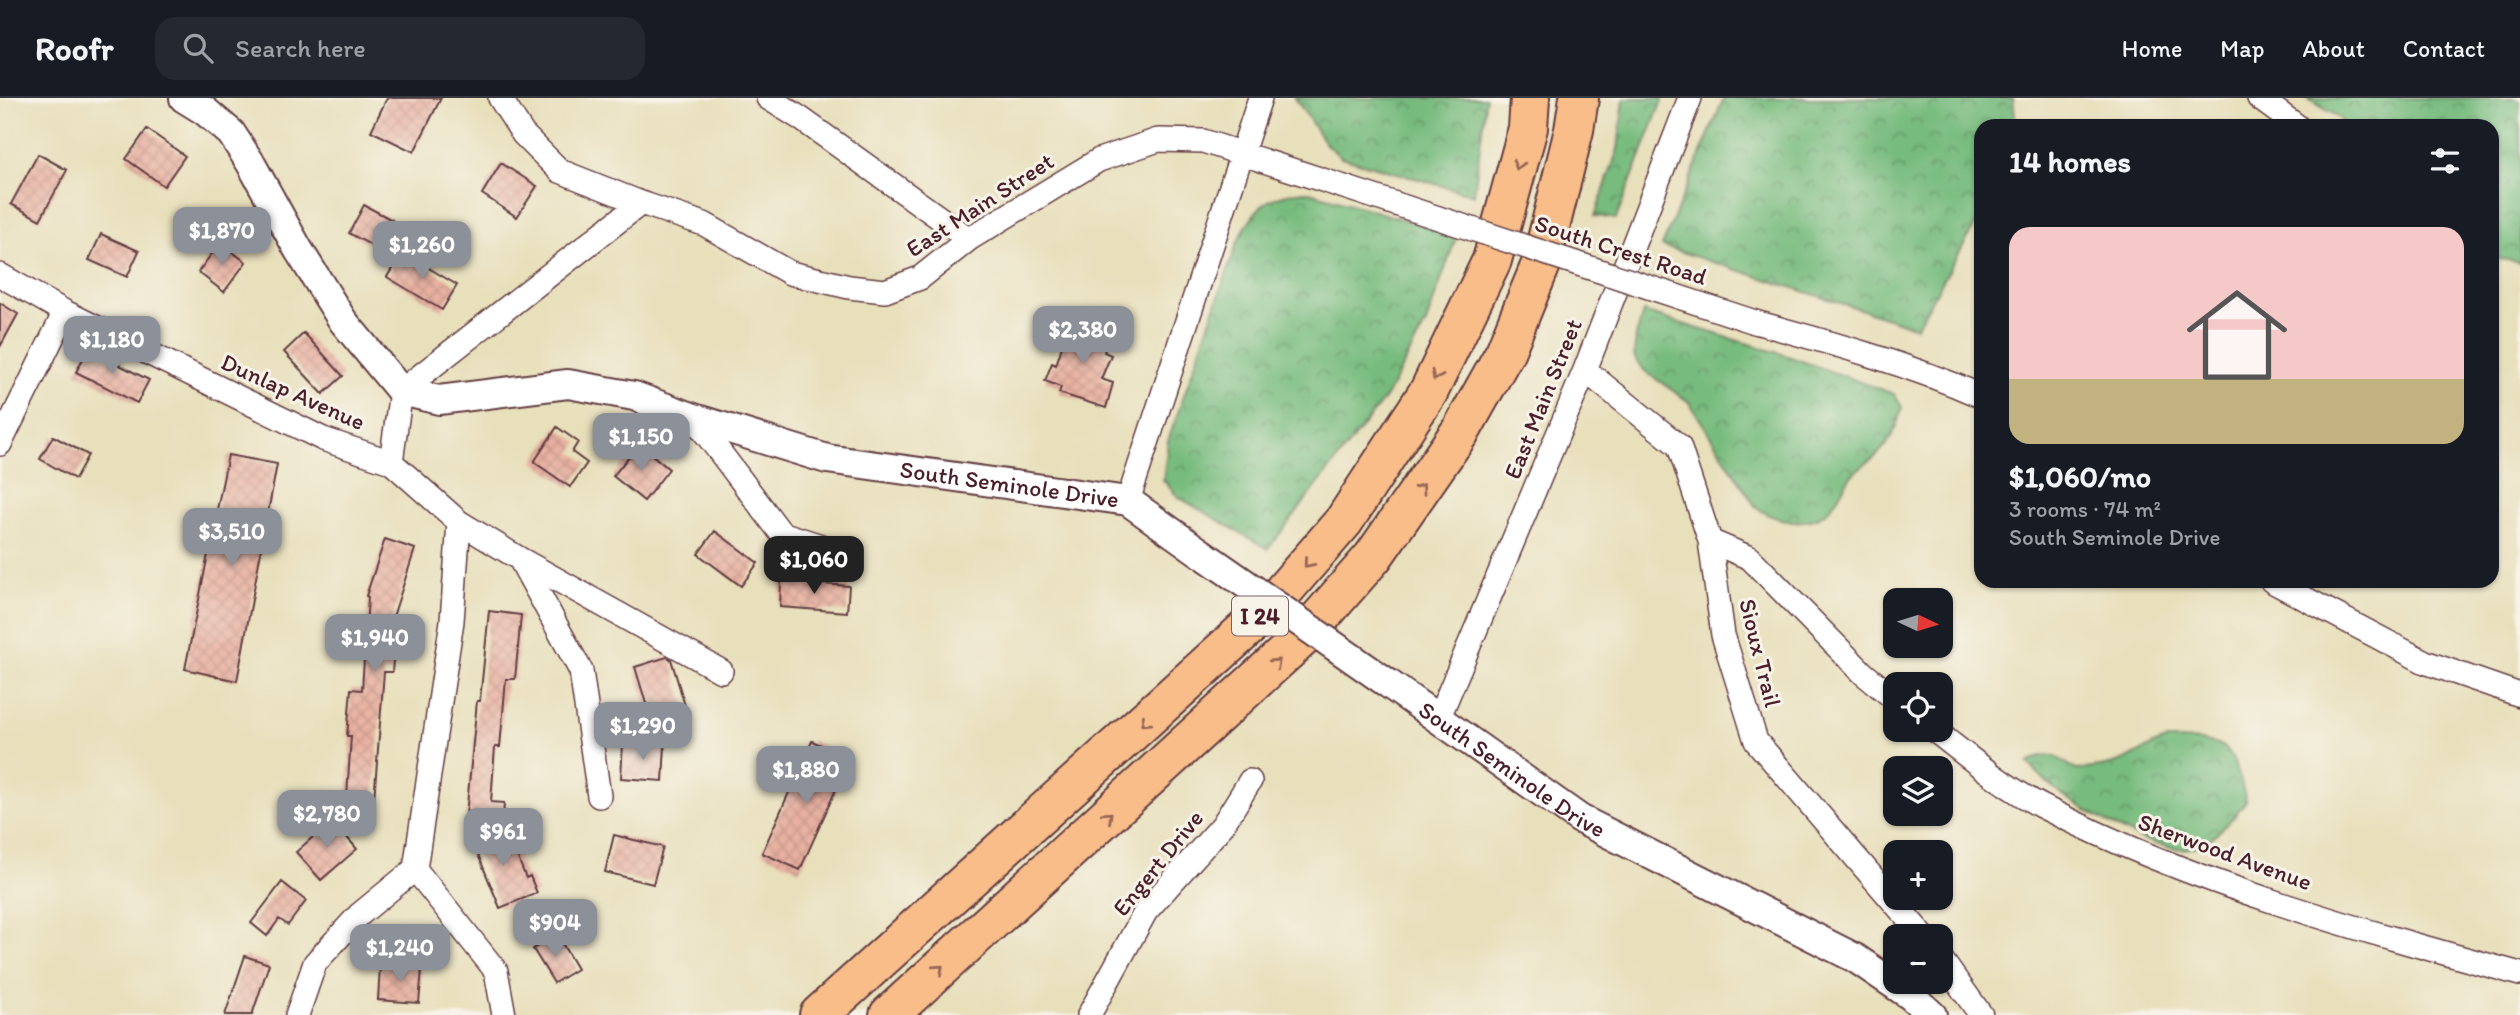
<!DOCTYPE html>
<html lang="en">
<head>
<meta charset="utf-8">
<style>
  body { margin:0; font-family:Itim,sans-serif; background:#242831; color:#f1f3f6; height:100vh; display:flex; flex-direction:column; font-size:26px; white-space:nowrap }
  * { box-sizing:border-box; margin:0 }
  p { font-size:23px; color:#9ea1a6 }
  .icon { flex:none; width:38px; height:38px; fill:none; stroke:currentColor; stroke-width:2; stroke-linecap:round; stroke-linejoin:round }
  .map { position:relative; flex:1; overflow:hidden }
  .sheet { position:absolute; left:1974px; top:21px; width:525px; height:469px; display:flex; flex-direction:column; background:#171b24; border-radius:21px; box-shadow:0 2px 5px #0004 }
  .sheet>* { flex:none }
  .needle { width:46px; rotate:94deg }
  .tools { position:absolute; left:1883px; top:490px; display:grid; gap:14px }
  .tools a { display:grid; place-items:center; width:70px; height:70px; border-radius:14px; background:#171b24; box-shadow:0 2px 5px #0004; font-size:35px }
  .price { position:absolute; translate:-50% -60px; padding:0 16px; border-radius:14px; background:#8c9099; color:#fff; font-size:23px; line-height:46px; filter:drop-shadow(0 2px 4px #0008) }
  .price::after { content:''; position:absolute; left:50%; top:42px; width:21px; height:16px; margin-left:-10px; background:inherit; clip-path:polygon(0 0,100% 0,50% 100%) }
  .price.current { background:#222; color:#fff }
  ul { padding:0; list-style:none }
  li { display:grid; align-content:center; gap:14px; height:371px; padding:0 35px }
  li span { display:grid; place-items:center; height:217px; border-radius:21px; color:#555 }
  li>.icon { margin-inline-start:auto }
  span .icon { width:126px; height:126px; fill:#fffc; stroke-width:1 }
  li b { font-size:30px }
  h2 { display:flex; justify-content:space-between; align-items:center; height:84px; padding:0 35px; font-size:30px }
  header { display:flex; align-items:center; gap:42px; box-sizing:border-box; height:98px; padding:0 35px; background:#171b24; border-bottom:2px solid #363941 }
  header strong { font-size:33px }
  nav { display:flex; gap:38px; margin-inline-start:auto; font-size:24px }
  .search { width:490px; height:63px; background:#242831; display:flex; align-items:center; gap:18px; box-sizing:border-box; padding:0 24px; border-radius:21px; color:#9ea1a6; font-size:26px }
  .map>svg:first-child { display:block }
  .forest { fill:url(#forest-crowns); stroke:#606d54; stroke-width:2 }
  .building { fill:url(#building-cross-hatch) }
  .lines { fill:none; stroke-linecap:round; stroke-linejoin:round }
  .minor-casing { stroke:#623c41; stroke-width:26 }
  .tertiary-casing { stroke:#623c41; stroke-width:32 }
  .motorway-casing { stroke:#623c41; stroke-width:42 }
  .minor { stroke:#fff; stroke-width:23 }
  .tertiary { stroke:#fff; stroke-width:28 }
  .motorway { stroke:#f8bd89; stroke-width:38 }
  .minor-bridge-casing { stroke:#623c41; stroke-width:26; stroke-linecap:butt }
  .tertiary-bridge-casing { stroke:#623c41; stroke-width:32; stroke-linecap:butt }
  .minor-bridge { stroke:#fff; stroke-width:23 }
  .tertiary-bridge { stroke:#fff; stroke-width:28 }
  .oneway { stroke:#986655 }
  .labels { text-anchor:middle; stroke-width:6; stroke-linejoin:round; paint-order:stroke }
  .shield { fill:#f7f3e8; stroke:#7e5f64; stroke-width:2 }
  .shield-label { font-size:23px; font-weight:bold; fill:#4a1f2b }
  .street-label { font-size:24px; fill:#4a1f2b; stroke:#f7f3e8 }
</style>
</head>
<body>
<header>
<strong>Roofr</strong>
<div class="search"><svg class="icon" aria-label="search" viewBox="0 0 24 24"><circle cx="10" cy="10" r="6"/><path d="M15 15l6 6"/></svg>Search here</div>
<nav><a>Home</a><a>Map</a><a>About</a><a>Contact</a></nav>
</header>
<div class="map">
<svg width="2520" height="917" viewBox="0 0 2520 917">
  <defs>
    <pattern id="forest-crowns" width="20" height="18" patternUnits="userSpaceOnUse" patternTransform="scale(1.75)"><rect width="20" height="18" fill="#77bb7e"/><path d="M2 6a3 3 0 1 1 6 0M12 15a3 3 0 1 1 6 0" fill="none" stroke="#649767"/></pattern>
    <pattern id="building-cross-hatch" width="8" height="8" patternUnits="userSpaceOnUse" patternTransform="scale(1.75)"><rect width="8" height="8" fill="#e8b1a1"/><path d="M0 0l8 8M0 8l8-8" fill="none" stroke="#c8988b"/></pattern>
  </defs>
  <rect width="100%" height="100%" fill="#f7f3e8"/>
  <filter id="ink" filterUnits="userSpaceOnUse"><feTurbulence type="fractalNoise" baseFrequency=".0143" numOctaves="2"/><feDisplacementMap in="SourceGraphic" scale="14" xChannelSelector="R" yChannelSelector="G"/><feConvolveMatrix kernelMatrix="1 2 1 2 8 2 1 2 1" color-interpolation-filters="sRGB"/></filter>
  <filter id="wash" filterUnits="userSpaceOnUse"><feTurbulence type="fractalNoise" baseFrequency=".00686" numOctaves="4" result="noise"/><feDisplacementMap in="SourceGraphic" scale="28" xChannelSelector="R" yChannelSelector="G"/><feGaussianBlur stdDeviation="1.57" result="paint"/><feColorMatrix in="noise" values="0 0 0 0 0 0 0 0 0 0 0 0 0 0 0 0 0 1.4 0 .05"/><feComposite in="paint" operator="in"/></filter>
  <g filter="url(#wash)">
    <rect width="100%" height="100%" fill="#e8dfbb"/>
    <path class="forest" d="M1295 0H1486L1474 97 1341 59 1325 45Z
      M1624 0H1663L1616 121 1595 118 1618 51Z
      M1724 0H2013L2016 28H1981V117L1916 229 1662 148Z
      M2307 0H2513L2520 3V164L2492 160V28H2346L2339 20Z
      M1306 93 1457 137 1426 225 1387 297 1268 451 1178 399 1163 382 1168 343 1238 143C1257 107 1266 97 1306 93Z
      M1643 214 1782 256 1894 296 1902 309C1898 326 1891 343 1878 356 1871 364 1860 368 1853 376 1842 387 1837 407 1825 415 1805 430 1773 423 1755 408L1689 304 1646 274 1637 264 1634 257 1636 238Z
      M2166 642C2228 643 2230 640 2246 703 2233 719 2215 743 2194 749 2160 760 2087 714 2060 695 2048 687 2038 675 2028 665 2049 650 2058 659 2076 672 2093 670 2109 669 2125 662 2139 655 2151 647 2166 642Z"/>
    <g id="blocks">
      <path class="building" d="M387 0H441L414 54 371 33Z
        M147 31 185 58 164 88 126 61Z
        M38 56 67 72 40 122 11 106Z
        M501 65 537 88 517 119 482 96Z
        M364 107 392 122 376 150 349 135Z
        M101 136 139 153 127 179 89 162Z
        M220 145 246 164 224 194 198 174Z
        M402 154 457 187 442 212 387 179Z
        M0 205 18 216 0 249Z
        M1081 225 1111 235 1104 254 1111 257 1101 281 1113 285 1106 310 1059 295 1061 289 1045 283 1052 265 1056 267 1068 230 1079 231Z
        M304 235 343 278 323 296 284 254Z
        M88 251 149 282 137 305 76 274Z
        M557 329 578 344 572 354 587 365 570 389 534 364Z
        M53 338 88 357 75 381 40 361Z
        M639 346 669 371 644 403 613 378Z
        M228 357 277 366 237 583 185 571Z
        M715 433 758 465 741 488 698 456Z
        M385 441 415 451 390 528H396L392 574H384L373 715 346 713 351 638H347L351 591 362 592 368 499 366 498Z
        M781 483 849 488 847 514 780 509Z
        M489 513 521 517 515 581H506L500 649H495L491 704 504 705 503 720 466 718 477 603H480Z
        M667 559 671 561 689 621 654 632 635 569Z
        M812 643 850 660 800 772 762 755Z
        M623 644 665 647 663 683 621 680Z
        M332 722 357 751 321 782 296 754Z
        M505 728 526 780 530 778 537 795 500 810 472 742Z
        M614 737 663 749 653 786 605 774Z
        M282 784 306 803 288 827 279 821 267 838 251 825Z
        M557 837 577 871 554 885 533 851Z
        M245 858 269 866 252 917H225Z
        M380 868 422 871 419 905 378 902Z"/>
    </g>
  </g>
  <g filter="url(#ink)">
    <use href="#blocks" fill-opacity="0" stroke="#623c41" stroke-width="2"/>
    <g class="lines">
      <defs>
        <path id="minor" d="M500 0 523 36 560 73 641 105
          M768 0 800 20 969 141
          M2259 0 2297 28
          M0 177 65 214 323 341 391 364 401 293 641 105 704 126 790 175 849 189 885 193 920 180 969 141 1099 62 1158 42 1203 43 1341 88
          M1755 224C1832 245 1908 266 1981 298
          M1585 272 1679 348 1710 443 1723 537 1756 643 1923 838
          M694 320 781 435 849 457
          M0 346 65 214
          M391 364 459 424 452 523 415 771
          M1128 403 1260 0
          M459 424 520 461 581 573 599 698
          M1710 443 1750 460 1864 576 1895 601
          M520 461 721 573
          M2272 483 2425 564 2520 597
          M1439 619 1585 272 1690 0
          M1934 632C1967 658 2010 693 2047 711 2196 787 2360 832 2520 876
          M1941 861 1981 917
          M297 917 315 865 359 817 415 771 496 873 504 917
          M1089 917 1146 813 1222 728 1250 683"/>
        <g id="tertiary">
          <path id="s1" d="M184 0 205 13 231 35 250 64 298 151 343 223 401 293 439 302 568 286 634 298 694 320 827 361 1128 403 1201 455"/>
          <path id="s2" d="M1389 586 1580 721 1855 860 1911 898 1932 917"/>
        </g>
        <path id="motorway" d="M819 917 1266 513 1344 423 1429 293 1492 162 1528 30 1530 0
          M889 917 1303 539 1373 459 1462 331 1505 254 1541 166 1574 32 1579 0"/>
      </defs>
      <use href="#minor" class="minor-casing"/>
      <use href="#tertiary" class="tertiary-casing"/>
      <use href="#motorway" class="motorway-casing"/>
      <use href="#minor" class="minor"/>
      <use href="#tertiary" class="tertiary"/>
      <use href="#motorway" class="motorway"/>
      <defs>
        <path id="minor-bridge" d="M1341 88 1755 224"/>
        <path id="tertiary-bridge" d="M1201 455 1389 586"/>
      </defs>
      <use href="#minor-bridge" class="minor-bridge-casing"/>
      <use href="#tertiary-bridge" class="tertiary-bridge-casing"/>
      <use href="#minor-bridge" class="minor-bridge"/>
      <use href="#tertiary-bridge" class="tertiary-bridge"/>
    </g>
    <defs><path id="oneway-chevron" d="M-2-3.5L2.5 0L-2 3.5" fill="none" stroke-width="1.6" stroke-linecap="round" stroke-linejoin="round" transform="scale(1.75)"/></defs>
    <g class="oneway">
      <use href="#oneway-chevron" transform="translate(1518 67) rotate(105)"/>
      <use href="#oneway-chevron" transform="translate(1436 278) rotate(116)"/>
      <use href="#oneway-chevron" transform="translate(1421 390) rotate(-55)"/>
      <use href="#oneway-chevron" transform="translate(1308 465) rotate(131)"/>
      <use href="#oneway-chevron" transform="translate(1276 565) rotate(-43)"/>
      <use href="#oneway-chevron" transform="translate(1145 624) rotate(138)"/>
      <use href="#oneway-chevron" transform="translate(1108 718) rotate(-42)"/>
      <use href="#oneway-chevron" transform="translate(939 871) rotate(-42)"/>
    </g>
  </g>
  <g class="labels">
    <rect class="shield" x="1232" y="498.5" width="56" height="39" rx="5"/>
    <g class="shield-label">
      <text x="1260" y="526">I 24</text>
    </g>
    <g class="street-label">
      <text transform="translate(980 107) rotate(-33)" y="8">East Main Street</text>
      <text transform="translate(1621 152) rotate(18)" y="8">South Crest Road</text>
      <text transform="translate(293 294) rotate(24)" y="8">Dunlap Avenue</text>
      <text transform="translate(1543 301) rotate(-68)" y="8">East Main Street</text>
      <text dy="8" stroke="none"><textPath href="#s1" startOffset="992">South Seminole Drive</textPath></text>
      <text transform="translate(1760 555) rotate(76)" y="8">Sioux Trail</text>
      <text dy="8" stroke="none"><textPath href="#s2" startOffset="150">South Seminole Drive</textPath></text>
      <text transform="translate(2225 754) rotate(20)" y="8">Sherwood Avenue</text>
      <text transform="translate(1158 765) rotate(-51)" y="8">Engert Drive</text>
    </g>
  </g>
</svg>
<div class="tools">
<a><svg class="needle" viewBox="-14 -14 28 28"><path d="M0-13l5 13h-10z" fill="#e53935"/><path d="M0 13l5-13h-10z" fill="#9ea1a6"/></svg></a>
<a><svg class="icon" aria-label="locate" viewBox="0 0 24 24"><circle cx="12" cy="12" r="6"/><path d="M12 2v4M12 18v4M2 12h4M18 12h4"/></svg></a>
<a><svg class="icon" aria-label="layers" viewBox="0 0 24 24"><path d="M12 4l9 5-9 5-9-5zM3 14l9 5 9-5"/></svg></a>
<a>+</a>
<a>−</a>
</div>
<b class="price" style="left:222px;top:169px">$1,870</b>
<b class="price" style="left:422px;top:183px">$1,260</b>
<b class="price" style="left:1083px;top:268px">$2,380</b>
<b class="price" style="left:112px;top:278px">$1,180</b>
<b class="price" style="left:641px;top:375px">$1,150</b>
<b class="price" style="left:232px;top:470px">$3,510</b>
<b class="price current" style="left:814px;top:498px">$1,060</b>
<b class="price" style="left:375px;top:576px">$1,940</b>
<b class="price" style="left:643px;top:664px">$1,290</b>
<b class="price" style="left:806px;top:708px">$1,880</b>
<b class="price" style="left:327px;top:752px">$2,780</b>
<b class="price" style="left:503px;top:770px">$961</b>
<b class="price" style="left:555px;top:861px">$904</b>
<b class="price" style="left:400px;top:886px">$1,240</b>
<section class="sheet">
<h2>14 homes<svg class="icon" aria-label="filters" viewBox="0 0 24 24"><path d="M4 7h16M4 17h16"/><circle cx="9" cy="7" r="2"/><circle cx="15" cy="17" r="2"/></svg></h2>
<ul>
<li><span style="background:linear-gradient(#f6c9c9 70%,#c2b280 0)"><svg class="icon" aria-label="home" viewBox="0 0 24 24"><path d="M3 11l9-7 9 7M6 9v11h12V9"/></svg></span><div><b>$1,060/mo</b><p>3 rooms · 74 m²</p><p>South Seminole Drive</p></div></li>
</ul>
</section>
</div>
</body>
</html>
